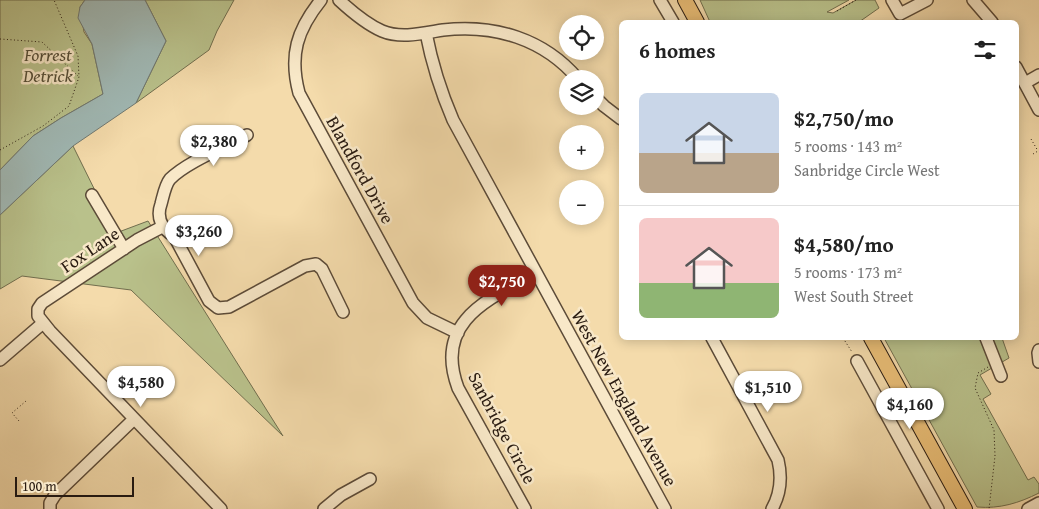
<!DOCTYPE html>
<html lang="en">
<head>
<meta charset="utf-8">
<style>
  body { margin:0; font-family:"Gentium Book Plus",serif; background:#f6f6f6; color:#222; height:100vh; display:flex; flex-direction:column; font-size:19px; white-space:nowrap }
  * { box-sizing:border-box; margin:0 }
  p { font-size:16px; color:#767676 }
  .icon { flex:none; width:28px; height:28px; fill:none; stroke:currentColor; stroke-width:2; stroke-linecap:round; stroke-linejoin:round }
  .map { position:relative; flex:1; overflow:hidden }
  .drawer { position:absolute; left:619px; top:20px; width:400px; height:320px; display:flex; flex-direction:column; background:#fff; border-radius:8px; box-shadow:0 2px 12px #0003 }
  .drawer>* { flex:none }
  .buttons { position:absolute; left:559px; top:15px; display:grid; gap:10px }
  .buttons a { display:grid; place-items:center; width:45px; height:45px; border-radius:50%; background:#fff; box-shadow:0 2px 12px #0003; font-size:25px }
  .scale { position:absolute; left:15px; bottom:12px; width:119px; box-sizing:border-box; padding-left:5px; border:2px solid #291b11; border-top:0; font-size:14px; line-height:18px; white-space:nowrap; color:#291b11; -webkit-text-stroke:4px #f8e8c8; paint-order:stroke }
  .price { position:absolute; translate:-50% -42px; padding:0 11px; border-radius:18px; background:#fff; color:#222; font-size:16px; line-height:32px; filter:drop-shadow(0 1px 2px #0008) }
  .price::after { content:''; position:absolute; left:50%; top:30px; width:15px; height:11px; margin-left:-8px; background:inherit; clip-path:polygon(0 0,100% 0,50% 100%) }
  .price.on { background:#8f2418; color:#fff }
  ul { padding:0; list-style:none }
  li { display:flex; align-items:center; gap:15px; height:125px; padding:0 20px }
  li+li { border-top:1px solid #e0e0e0 }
  li span { display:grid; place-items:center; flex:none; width:140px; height:100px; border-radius:8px; color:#555 }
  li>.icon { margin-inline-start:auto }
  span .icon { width:60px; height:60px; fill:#fffc; stroke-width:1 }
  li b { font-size:21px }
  h2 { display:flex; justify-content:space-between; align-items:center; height:60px; padding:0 20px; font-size:21px }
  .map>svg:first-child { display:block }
  .green { fill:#b9c18b; stroke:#716e4e }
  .water { fill:#a0b8b4; stroke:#707973 }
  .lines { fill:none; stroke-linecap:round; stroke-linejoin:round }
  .minor-casing { stroke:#5c4b38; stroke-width:14 }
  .major-casing { stroke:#291b11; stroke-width:16 }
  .path { stroke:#291b11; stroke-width:1; stroke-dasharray:1 2.5; stroke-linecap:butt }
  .minor { stroke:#f8e8c8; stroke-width:11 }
  .major { stroke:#eabe76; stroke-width:14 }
  .labels { text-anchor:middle; stroke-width:5; stroke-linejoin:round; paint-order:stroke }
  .park-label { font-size:18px; font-style:italic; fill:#544d36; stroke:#f8e8c8 }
  .street-label { font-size:18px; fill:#291b11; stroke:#f8e8c8 }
</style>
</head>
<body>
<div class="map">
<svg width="1039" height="509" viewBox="0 0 1039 509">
  <rect width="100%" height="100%" fill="#f4dbab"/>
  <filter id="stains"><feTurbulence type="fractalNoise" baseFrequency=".004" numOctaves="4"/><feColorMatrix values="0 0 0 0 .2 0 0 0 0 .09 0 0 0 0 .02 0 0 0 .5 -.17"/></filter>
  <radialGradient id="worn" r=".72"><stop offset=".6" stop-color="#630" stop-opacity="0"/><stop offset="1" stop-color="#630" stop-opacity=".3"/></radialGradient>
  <path class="green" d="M0 0H85L80 7 84 32 92 44 103 94 61 118 33 136 0 170Z
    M145 0H234L217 31 209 50 136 103 166 41Z
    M700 0H849L827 12 833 13 856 0H875L879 8 859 22H710Z
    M73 146 116 233 148 221 283 436 131 290 22 276 0 289V215Z
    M884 338H1002L1009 358 980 375 991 394 983 399 1028 480 1034 477 1039 484V493C1019 503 1000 509 977 507Z"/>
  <path class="water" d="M85 0H145L166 41 136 103 73 146 0 215V170L33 136 61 118 103 94 92 44 78 18 80 7Z"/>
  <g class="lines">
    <defs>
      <path id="minor" d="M321 0C297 30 289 55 299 93L413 303 427 318 458 333
        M339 0C352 12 366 24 382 31 401 39 424 33 443 30 495 24 544 39 578 79
        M660 0 673 22
        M892 0 900 14 927 0
        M973 0 992 22
        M426 33C432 64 441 92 453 120L665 509
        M1016 67 1039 110
        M1025 83 1039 75
        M595 97 604 106 621 119
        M247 135C225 147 187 162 170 179 165 185 163 197 161 204 156 218 162 229 174 236L209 301 218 308 229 307 305 266 316 264 322 269 343 312
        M92 195 124 249
        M162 227 137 240 42 303 38 309V316L50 331 221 509
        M712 338 778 460C782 477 781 493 772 509
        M986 338 1001 376
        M1039 350 1038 353 1039 362
        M0 360 43 323
        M857 361 938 509
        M50 509V503L55 495 134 419
        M324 509 341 495 370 479
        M525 509 458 388C433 321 489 299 536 273
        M1028 509 1039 503"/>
      <path id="major" d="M685 0 697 22
        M871 338 965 509"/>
    </defs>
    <use href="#minor" class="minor-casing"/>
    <use href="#major" class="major-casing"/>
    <path class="path" d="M837 11 856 0
      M0 39 42 42 78 76
      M1031 139 1038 151
      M0 150 43 126 69 106 79 77 78 56 54 0
      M1033 154 1038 151
      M843 338 852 352
      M988 367 978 373 975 388 994 430 995 456 989 509
      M19 421 12 413 26 401"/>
    <use href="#minor" class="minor"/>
    <use href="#major" class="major"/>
  </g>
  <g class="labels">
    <g class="park-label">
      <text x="48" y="61">Forrest<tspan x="48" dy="21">Detrick</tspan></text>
    </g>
    <g class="street-label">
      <text transform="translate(360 170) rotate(61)" y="6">Blandford Drive</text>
      <text transform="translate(90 250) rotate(-34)" y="6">Fox Lane</text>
      <text transform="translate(624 398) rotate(61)" y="6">West New England Avenue</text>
      <text transform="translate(502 428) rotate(62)" y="6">Sanbridge Circle</text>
    </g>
  </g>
  <rect width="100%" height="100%" filter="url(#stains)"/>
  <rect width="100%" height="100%" fill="url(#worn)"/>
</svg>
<div class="buttons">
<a><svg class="icon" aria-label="locate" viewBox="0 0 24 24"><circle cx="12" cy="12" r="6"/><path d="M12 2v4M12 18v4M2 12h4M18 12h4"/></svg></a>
<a><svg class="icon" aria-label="layers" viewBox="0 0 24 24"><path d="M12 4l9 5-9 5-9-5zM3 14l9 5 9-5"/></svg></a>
<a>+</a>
<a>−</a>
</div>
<div class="scale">100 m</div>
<b class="price" style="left:214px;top:167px">$2,380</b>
<b class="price" style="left:199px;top:257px">$3,260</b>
<b class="price on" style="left:502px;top:307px">$2,750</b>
<b class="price" style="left:141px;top:408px">$4,580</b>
<b class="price" style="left:768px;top:413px">$1,510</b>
<b class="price" style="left:910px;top:430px">$4,160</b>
<section class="drawer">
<h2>6 homes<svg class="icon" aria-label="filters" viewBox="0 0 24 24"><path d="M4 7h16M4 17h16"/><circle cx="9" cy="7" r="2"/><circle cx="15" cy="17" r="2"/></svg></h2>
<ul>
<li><span style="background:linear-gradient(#c9d6e8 60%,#b9a48a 0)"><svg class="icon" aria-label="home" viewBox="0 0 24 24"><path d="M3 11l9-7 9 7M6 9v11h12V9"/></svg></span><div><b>$2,750/mo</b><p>5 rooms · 143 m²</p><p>Sanbridge Circle West</p></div></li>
<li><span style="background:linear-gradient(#f6c9c9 65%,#8fb573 0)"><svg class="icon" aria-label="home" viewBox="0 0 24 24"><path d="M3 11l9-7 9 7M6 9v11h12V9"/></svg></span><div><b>$4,580/mo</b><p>5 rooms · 173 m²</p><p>West South Street</p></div></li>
</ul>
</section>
</div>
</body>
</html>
